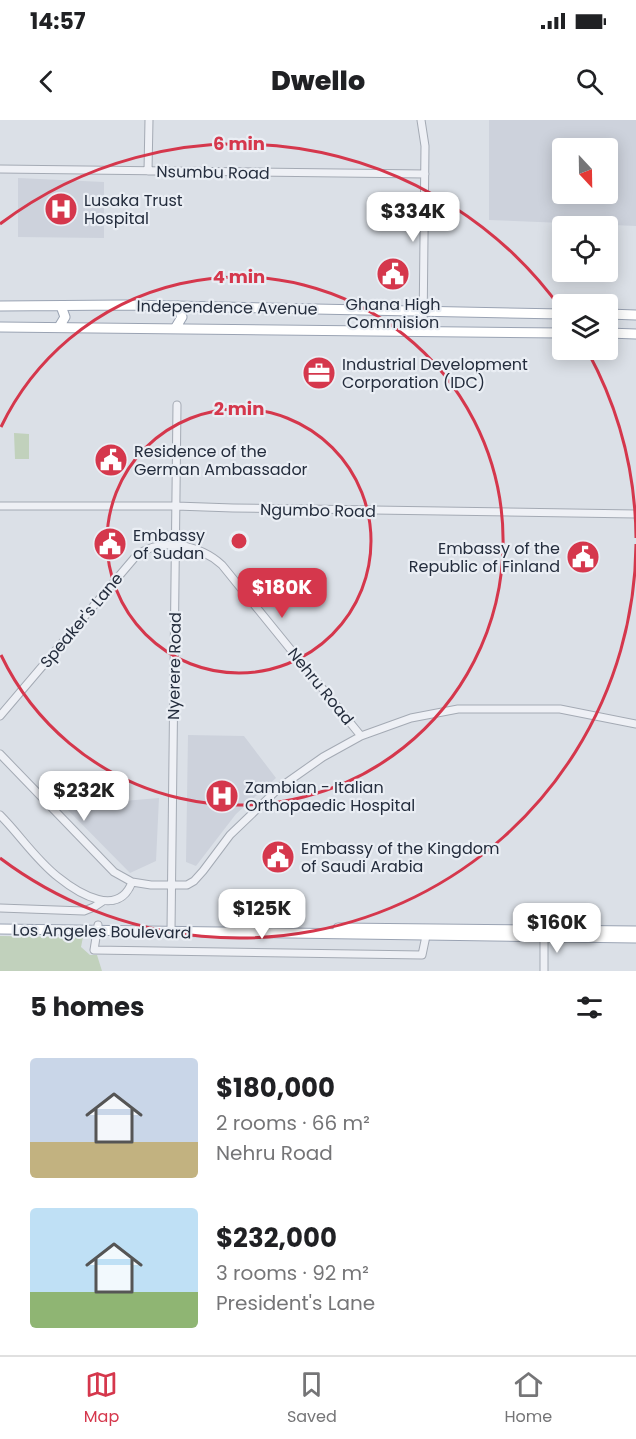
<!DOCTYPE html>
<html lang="en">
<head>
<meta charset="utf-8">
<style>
  body { margin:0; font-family:Poppins,sans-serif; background:#f2f2f2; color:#202124; height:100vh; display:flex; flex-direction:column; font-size:22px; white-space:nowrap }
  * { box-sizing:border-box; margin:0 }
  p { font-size:20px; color:#757577 }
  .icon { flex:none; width:33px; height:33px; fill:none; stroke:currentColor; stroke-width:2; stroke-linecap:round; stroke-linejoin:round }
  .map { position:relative; height:851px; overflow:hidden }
  .details { display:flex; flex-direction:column; background:#fff; flex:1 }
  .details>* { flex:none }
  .needle { width:39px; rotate:158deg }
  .controls { position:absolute; left:552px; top:18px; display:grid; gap:12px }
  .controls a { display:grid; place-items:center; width:66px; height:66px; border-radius:6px; background:#fff; box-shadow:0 3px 15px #0003; font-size:30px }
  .price { position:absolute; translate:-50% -51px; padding:0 14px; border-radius:12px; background:#fff; color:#222; font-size:20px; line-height:39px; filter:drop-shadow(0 2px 3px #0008) }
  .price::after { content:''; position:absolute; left:50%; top:36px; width:18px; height:14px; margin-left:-9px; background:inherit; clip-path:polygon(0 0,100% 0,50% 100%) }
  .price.active { background:#d5374c; color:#fff }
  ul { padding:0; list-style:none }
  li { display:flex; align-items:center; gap:18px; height:150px; padding:0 30px }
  li span { display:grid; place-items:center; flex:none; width:168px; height:120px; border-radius:6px; color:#555 }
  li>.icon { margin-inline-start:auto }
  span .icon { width:72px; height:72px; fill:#fffc; stroke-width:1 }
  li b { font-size:26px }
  h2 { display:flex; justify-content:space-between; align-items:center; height:72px; padding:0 30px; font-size:26px }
  .status { display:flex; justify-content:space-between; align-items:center; height:42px; padding:0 30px; background:#fff; direction:ltr }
  .status svg { height:16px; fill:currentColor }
  header { display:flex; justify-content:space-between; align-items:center; height:78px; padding:0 30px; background:#fff; font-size:27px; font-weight:800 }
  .menu { display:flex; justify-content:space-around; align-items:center; height:84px; border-top:2px solid #e0e0e0; background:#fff; font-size:16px; color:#757577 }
  .menu a { display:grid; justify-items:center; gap:3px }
  .menu .active { color:#d5374c }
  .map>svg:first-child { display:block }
  .built { fill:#cdd2dc; fill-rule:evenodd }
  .green { fill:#c1d1bc }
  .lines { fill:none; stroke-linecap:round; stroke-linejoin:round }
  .minor-casing { stroke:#a4aab4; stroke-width:9 }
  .major-casing { stroke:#9aa3b3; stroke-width:11 }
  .minor { stroke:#eef0f5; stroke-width:7 }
  .major { stroke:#fff; stroke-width:9 }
  .ring { fill:none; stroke:#d5374c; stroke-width:3 }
  .labels { text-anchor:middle; stroke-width:4.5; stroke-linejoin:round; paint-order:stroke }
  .street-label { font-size:16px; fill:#242d3d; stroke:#eaeef4 }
  .poi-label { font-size:16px; fill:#242d3d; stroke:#eaeef4; text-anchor:start }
  .centre { fill:#d5374c; stroke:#eaeef4; stroke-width:3 }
  .ring-label { font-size:18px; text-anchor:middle; font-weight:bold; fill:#d5374c; stroke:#eaeef4; stroke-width:4.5; stroke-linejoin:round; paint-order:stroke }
</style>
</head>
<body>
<div class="status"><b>14:57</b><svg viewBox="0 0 49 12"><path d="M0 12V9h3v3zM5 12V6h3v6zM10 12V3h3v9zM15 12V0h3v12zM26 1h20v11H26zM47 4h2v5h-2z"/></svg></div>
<header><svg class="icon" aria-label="back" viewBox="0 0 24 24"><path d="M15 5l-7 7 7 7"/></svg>Dwello<svg class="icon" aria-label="search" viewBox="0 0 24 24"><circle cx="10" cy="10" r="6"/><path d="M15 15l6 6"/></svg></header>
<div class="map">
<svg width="636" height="851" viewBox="0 0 636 851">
  <rect width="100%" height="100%" fill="#dbe0e7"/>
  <path class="built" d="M489 0H636V106L489 100ZM608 28V74H562V28Z
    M18 58 104 62V118L18 117Z
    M188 615 244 616 276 658 236 694 196 746 186 742Z
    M159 678 156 741 130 753 64 686Z"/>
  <path class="green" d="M14 313 29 314V339H15Z
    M0 816 83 817 81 827 90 835H97L102 851H0Z"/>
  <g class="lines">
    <defs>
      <path id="minor" d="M421 0 425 26 423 210
        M0 49 425 54
        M148 51 149 0
        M0 386H176L233 388 636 394
        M0 596 136 436C161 416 200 425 222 445L361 616
        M0 634 114 752 132 762 151 765H187L194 761 203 751 230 715 279 668 323 637 361 616 411 598 458 589H560L636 604
        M0 695C20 715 36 740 58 757 79 774 119 798 132 762
        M0 788 84 791 94 787 103 781
        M98 805 94 830 422 835 426 816
        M171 811 177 285
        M544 815V851"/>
      <path id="major" d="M0 186 126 185 562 194
        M608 194 636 195
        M0 207 562 213
        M59 207 65 197 61 186
        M176 207 182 197 178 186
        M608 213 636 214
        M338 808 636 811
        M0 809 636 818"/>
    </defs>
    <use href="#minor" class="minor-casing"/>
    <use href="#major" class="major-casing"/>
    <use href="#minor" class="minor"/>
    <use href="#major" class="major"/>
  </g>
  <g class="ring">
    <circle cx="239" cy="421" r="132"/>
    <path d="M1 307A264 264 0 1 1 1 535"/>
    <path d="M636 424A397 397 0 0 1 0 738M0 104A397 397 0 0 1 562 190M588 232A397 397 0 0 1 636 418"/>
  </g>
  <defs>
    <symbol id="hospital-disc" viewBox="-11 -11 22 22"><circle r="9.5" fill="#d5374c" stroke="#eaeef4"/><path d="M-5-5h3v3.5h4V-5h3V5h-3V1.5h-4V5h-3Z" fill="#fff"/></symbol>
    <symbol id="civic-disc" viewBox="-11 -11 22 22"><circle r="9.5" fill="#d5374c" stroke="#eaeef4"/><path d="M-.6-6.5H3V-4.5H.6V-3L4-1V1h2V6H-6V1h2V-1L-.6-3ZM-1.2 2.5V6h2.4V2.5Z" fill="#fff"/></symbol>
    <symbol id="office-disc" viewBox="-11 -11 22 22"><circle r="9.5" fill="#d5374c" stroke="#eaeef4"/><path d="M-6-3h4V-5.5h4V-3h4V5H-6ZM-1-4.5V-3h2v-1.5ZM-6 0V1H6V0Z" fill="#fff"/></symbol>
  </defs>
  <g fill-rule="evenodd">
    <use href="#hospital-disc" x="42" y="70" width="38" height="38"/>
    <use href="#civic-disc" x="374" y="135" width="38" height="38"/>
    <use href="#office-disc" x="300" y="234" width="38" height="38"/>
    <use href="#civic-disc" x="92" y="321" width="38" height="38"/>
    <use href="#civic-disc" x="91" y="405" width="38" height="38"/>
    <use href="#civic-disc" x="564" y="418" width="38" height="38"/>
    <use href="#hospital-disc" x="203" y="657" width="38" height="38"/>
    <use href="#civic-disc" x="259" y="718" width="38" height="38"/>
  </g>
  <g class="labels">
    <g class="street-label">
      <text transform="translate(213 52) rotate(1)" y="6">Nsumbu Road</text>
      <text transform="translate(227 187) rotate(1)" y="6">Independence Avenue</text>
      <text transform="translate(318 390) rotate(1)" y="6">Ngumbo Road</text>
      <text transform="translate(81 500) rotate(-50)" y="6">Speaker's Lane</text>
      <text transform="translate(174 546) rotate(-89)" y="6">Nyerere Road</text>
      <text transform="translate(321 566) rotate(51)" y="6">Nehru Road</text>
      <text transform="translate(102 811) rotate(1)" y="6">Los Angeles Boulevard</text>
    </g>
    <g class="poi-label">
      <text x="84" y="86">Lusaka Trust<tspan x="84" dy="18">Hospital</tspan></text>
      <text x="393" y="190" text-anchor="middle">Ghana High<tspan x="393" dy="18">Commision</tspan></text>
      <text x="342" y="250">Industrial Development<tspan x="342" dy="18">Corporation (IDC)</tspan></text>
      <text x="134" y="337">Residence of the<tspan x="134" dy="18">German Ambassador</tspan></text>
      <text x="133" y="421">Embassy<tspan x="133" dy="18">of Sudan</tspan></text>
      <text x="560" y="434" text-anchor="end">Embassy of the<tspan x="560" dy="18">Republic of Finland</tspan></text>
      <text x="245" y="673">Zambian - Italian<tspan x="245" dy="18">Orthopaedic Hospital</tspan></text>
      <text x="301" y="734">Embassy of the Kingdom<tspan x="301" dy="18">of Saudi Arabia</tspan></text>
    </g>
  </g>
  <circle cx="239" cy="421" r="9" class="centre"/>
  <g class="ring-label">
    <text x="239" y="30">6 min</text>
    <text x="239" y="163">4 min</text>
    <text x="239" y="295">2 min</text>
  </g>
</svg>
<div class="controls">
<a><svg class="needle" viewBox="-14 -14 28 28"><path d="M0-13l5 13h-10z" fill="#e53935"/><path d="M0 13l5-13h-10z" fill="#757577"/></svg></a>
<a><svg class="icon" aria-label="locate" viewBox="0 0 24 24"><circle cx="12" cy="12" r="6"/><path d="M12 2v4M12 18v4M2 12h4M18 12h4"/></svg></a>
<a><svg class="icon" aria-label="layers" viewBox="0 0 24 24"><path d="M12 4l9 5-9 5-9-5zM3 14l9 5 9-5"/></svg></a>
</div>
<b class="price" style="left:413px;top:123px">$334K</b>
<b class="price active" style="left:282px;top:499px">$180K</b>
<b class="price" style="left:84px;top:702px">$232K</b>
<b class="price" style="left:262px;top:820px">$125K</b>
<b class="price" style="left:557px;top:834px">$160K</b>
</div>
<section class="details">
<h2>5 homes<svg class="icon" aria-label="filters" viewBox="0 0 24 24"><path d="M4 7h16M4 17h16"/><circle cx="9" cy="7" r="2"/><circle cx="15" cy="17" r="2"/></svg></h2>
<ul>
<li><span style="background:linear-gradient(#c9d6e8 70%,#c2b280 0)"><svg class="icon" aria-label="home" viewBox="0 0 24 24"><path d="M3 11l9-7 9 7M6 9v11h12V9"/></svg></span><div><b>$180,000</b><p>2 rooms · 66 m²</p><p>Nehru Road</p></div></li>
<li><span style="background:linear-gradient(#bfe0f5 70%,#8fb573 0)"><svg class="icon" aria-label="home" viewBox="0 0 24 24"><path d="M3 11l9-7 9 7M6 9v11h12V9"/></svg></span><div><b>$232,000</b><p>3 rooms · 92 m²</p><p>President's Lane</p></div></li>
</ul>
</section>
<nav class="menu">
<a class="active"><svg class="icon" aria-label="map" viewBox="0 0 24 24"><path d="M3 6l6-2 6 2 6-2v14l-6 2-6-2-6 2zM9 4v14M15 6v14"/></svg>Map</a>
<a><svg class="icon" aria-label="saved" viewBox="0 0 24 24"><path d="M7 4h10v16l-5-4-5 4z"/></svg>Saved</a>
<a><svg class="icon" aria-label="home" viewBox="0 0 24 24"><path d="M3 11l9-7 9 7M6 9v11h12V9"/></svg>Home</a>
</nav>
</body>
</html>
